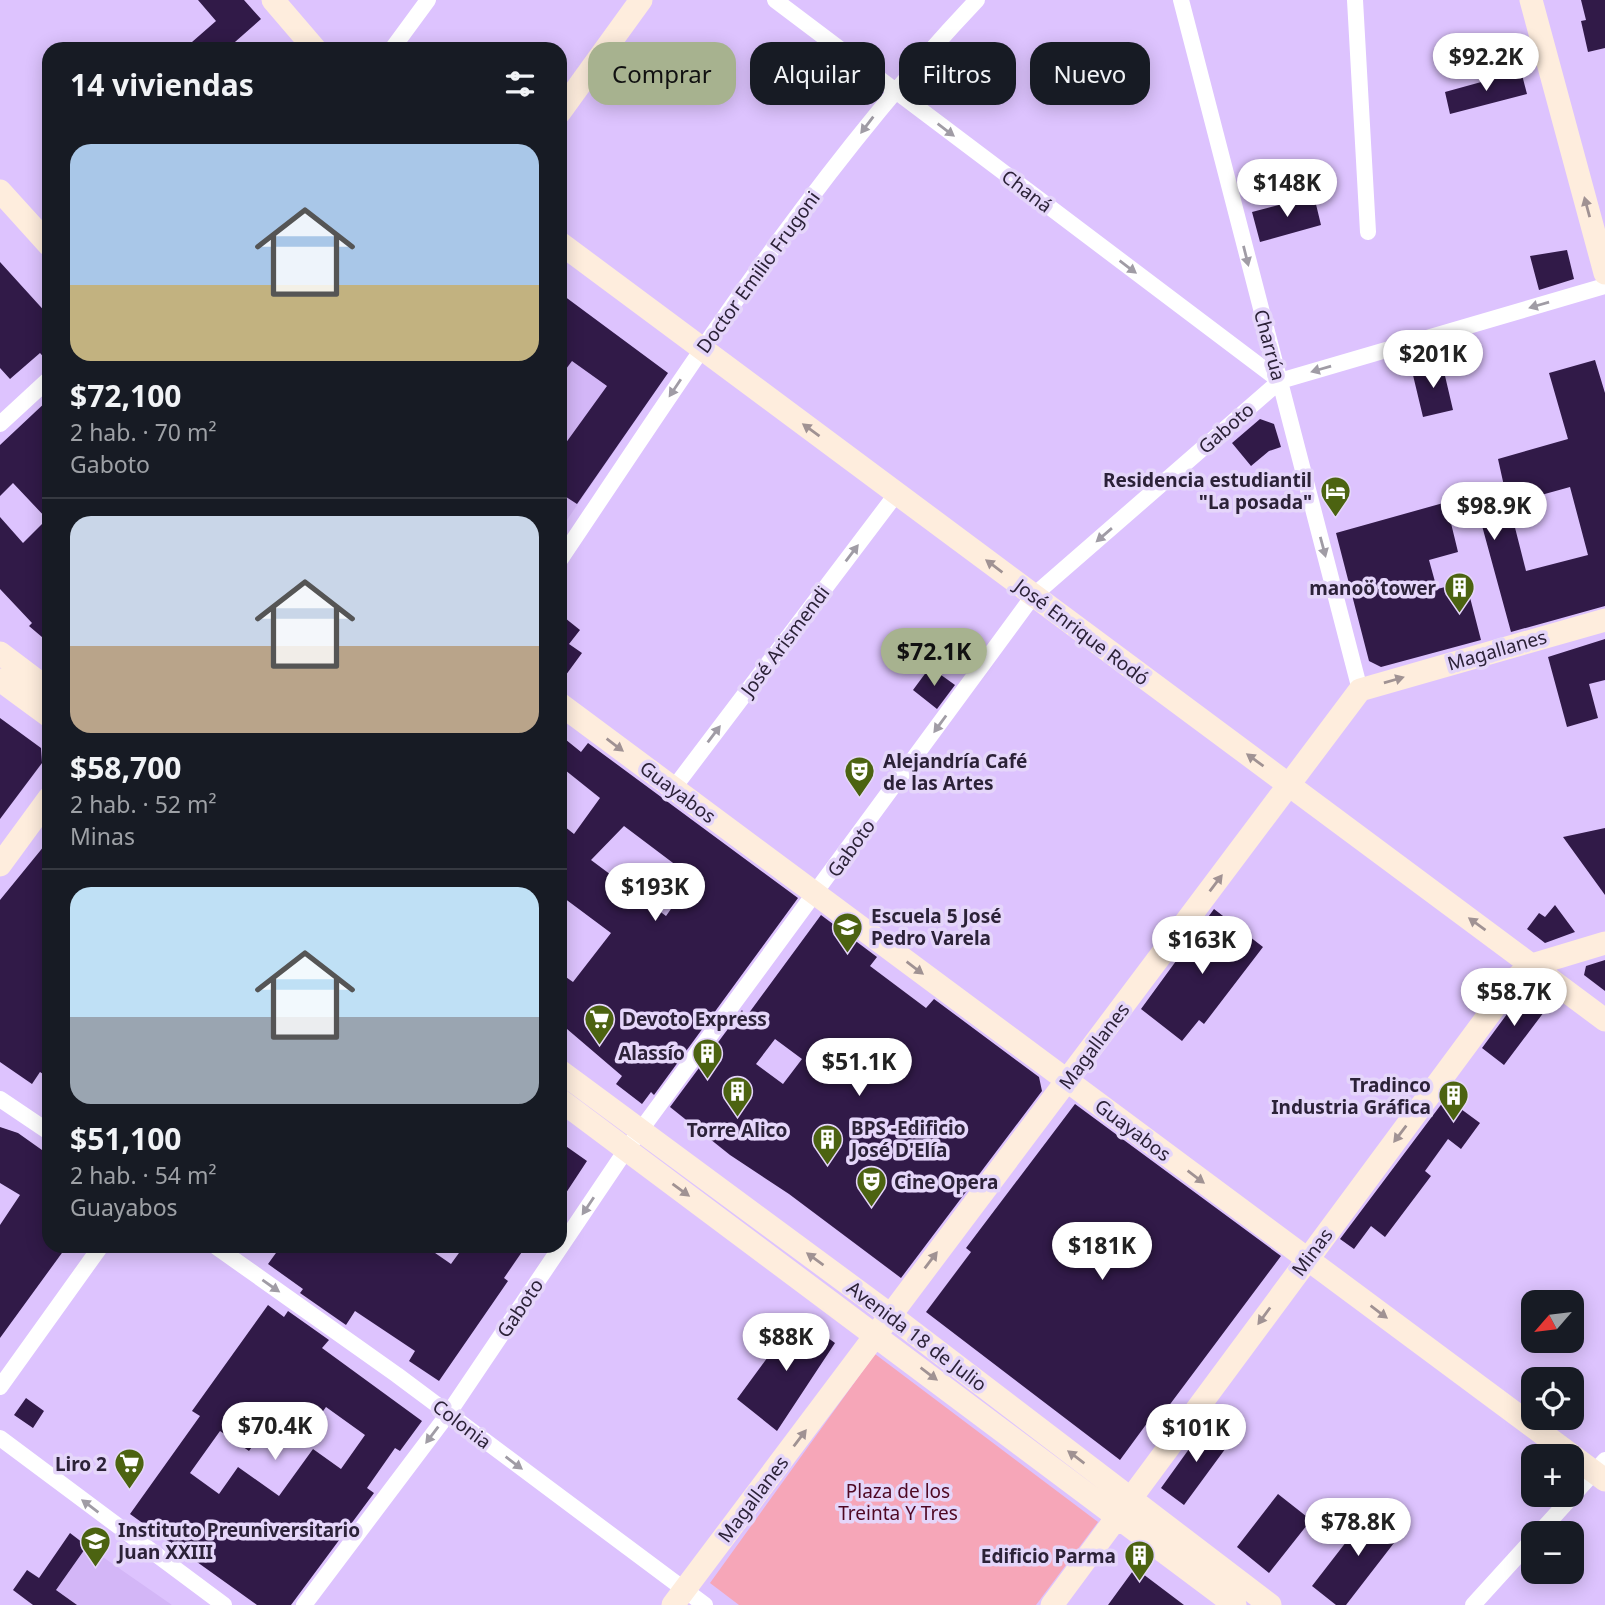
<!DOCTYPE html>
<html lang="es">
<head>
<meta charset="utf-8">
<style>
  body { margin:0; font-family:"Noto Sans",sans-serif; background:#20242c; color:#f1f3f6; height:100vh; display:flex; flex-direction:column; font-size:26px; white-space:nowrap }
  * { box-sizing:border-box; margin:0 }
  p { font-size:23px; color:#9ea1a6 }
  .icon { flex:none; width:38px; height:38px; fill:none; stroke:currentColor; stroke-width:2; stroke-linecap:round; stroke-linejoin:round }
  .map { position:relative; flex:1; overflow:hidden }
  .details { position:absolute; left:42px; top:42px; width:525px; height:1211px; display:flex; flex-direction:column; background:#171b24; border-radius:21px; box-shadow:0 4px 18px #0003 }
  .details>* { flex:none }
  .guide { position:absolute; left:588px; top:42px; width:665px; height:63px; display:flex; gap:14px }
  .needle { width:46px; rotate:242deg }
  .tools { position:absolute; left:1521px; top:1290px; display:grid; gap:14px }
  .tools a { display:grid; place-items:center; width:63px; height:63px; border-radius:14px; background:#171b24; box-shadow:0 4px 18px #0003; font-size:35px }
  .price { position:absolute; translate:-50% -60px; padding:0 16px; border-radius:24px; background:#fff; color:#222; font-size:23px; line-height:46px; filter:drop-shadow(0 2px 4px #0008) }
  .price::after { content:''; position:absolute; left:50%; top:42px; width:21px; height:16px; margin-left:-10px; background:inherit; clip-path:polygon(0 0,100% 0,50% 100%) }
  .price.on { background:#a7b28f; color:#111 }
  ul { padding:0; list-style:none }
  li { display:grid; align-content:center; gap:14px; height:371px; padding:0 28px }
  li+li { border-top:2px solid #363941 }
  li span { display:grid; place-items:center; height:217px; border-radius:21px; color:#555 }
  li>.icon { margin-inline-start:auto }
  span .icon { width:126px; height:126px; fill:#fffc; stroke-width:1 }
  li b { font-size:30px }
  h2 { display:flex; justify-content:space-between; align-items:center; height:84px; padding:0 28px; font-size:30px }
  .tag { padding:0 24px; border-radius:21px; background:#171b24; box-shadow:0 4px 18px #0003; font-size:24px; line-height:63px }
  .tag.on { background:#a7b28f; color:#111 }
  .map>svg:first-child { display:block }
  .built { fill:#d3b6f7 }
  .green { fill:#f6a6b8 }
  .building { fill:#311a48; fill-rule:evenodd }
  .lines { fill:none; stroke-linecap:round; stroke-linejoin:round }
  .street { stroke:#fff; stroke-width:16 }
  .secondary { stroke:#feeddd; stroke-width:23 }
  .oneway { fill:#a09ca5 }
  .oneway2 { fill:#a09293 }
  .labels { text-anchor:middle; stroke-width:7; stroke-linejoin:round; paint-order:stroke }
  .street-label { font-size:19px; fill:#2c2238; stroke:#e5d6fa }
  .poi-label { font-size:19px; font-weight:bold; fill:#2c2238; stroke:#e5d6fa; text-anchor:end }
  .park-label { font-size:19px; fill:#4f0823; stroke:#e5d6fa }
</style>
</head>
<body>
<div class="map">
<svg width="1605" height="1605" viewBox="0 0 1605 1605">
  <rect width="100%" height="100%" fill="#ddc3fe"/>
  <path class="built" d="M560 293 668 373 560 530Z
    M87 1546 172 1605H66L70 1600 56 1590Z"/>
  <path class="green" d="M875 1354 1098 1522 1036 1605H739L710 1583Z"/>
  <path class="building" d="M198 0H244L261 19 227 49H184L216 21Z
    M1581 0H1605V48L1588 52 1581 21 1586 20Z
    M1521 71 1527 94 1450 114 1445 92Z
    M1314 196 1321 225 1260 242 1252 212Z
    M1567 250 1574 279 1539 290 1530 256Z
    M0 262 49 316V363L40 353 10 379 0 368Z
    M560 293 668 373 577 504 560 493V451L607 386 572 361 560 377Z
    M1595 360 1605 393V606L1511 632 1478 511 1450 519 1458 552 1429 560 1437 589 1466 582 1481 640 1381 667 1369 661 1336 533 1504 486 1498 459 1568 439 1549 373ZM1570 487 1588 555 1526 571 1509 504Z
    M1442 363 1453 410 1423 417 1412 371Z
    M49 399V643L29 626 32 623 0 589V517L23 543 47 519 13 483 0 496V445Z
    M1260 419 1274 424 1281 447 1269 451 1251 466 1232 443Z
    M560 614 580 630 569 644 582 653 560 683Z
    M1605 639V680L1589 684 1598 718 1567 727 1548 657Z
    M930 667 955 685 937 709 913 690Z
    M0 718 41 748 42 763 0 819Z
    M560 735 581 752 588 743 798 898 654 1095 651 1092 642 1104 616 1084 622 1076 560 1023V973L573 982 611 933 560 895V823L574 834 600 798 560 766ZM624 826 693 878 666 916 591 860Z
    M1605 828V895L1563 837Z
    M49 840V1078L40 1072 32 1084 0 1062V900Z
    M1555 905 1575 932 1545 943 1527 929 1539 913 1545 917Z
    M1214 909 1263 947 1204 1024 1199 1020 1182 1041 1141 1009Z
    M821 915 877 957 870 966 926 1008 934 999 1039 1077 1042 1091 901 1278 789 1194 730 1155 670 1107 742 1010 746 1017ZM775 1039 802 1059 783 1084 756 1064Z
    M1605 960V991L1584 975 1586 966Z
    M1524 991 1547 1008 1504 1065 1482 1048Z
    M1446 1098 1480 1123 1461 1149 1448 1139 1425 1171 1431 1176 1385 1237 1371 1226 1354 1249 1340 1239Z
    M1075 1104 1281 1256 1162 1415 1156 1411 1120 1460 926 1312 971 1252 966 1248Z
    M0 1127 18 1133 49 1155V1246H67L0 1338V1225L20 1195 0 1183Z
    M560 1142 587 1161 560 1202Z
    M281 1246H425L451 1264 464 1246H526L504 1278 508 1281 439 1381 409 1361 415 1351 355 1311 346 1325 300 1293 303 1289 268 1264Z
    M268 1305 284 1317 288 1311 329 1340 322 1348 422 1421 400 1451 395 1448 367 1488 374 1493 291 1605H257L130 1514 200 1416 192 1411ZM326 1407 365 1435 341 1469 313 1449 279 1496 238 1467 219 1494 190 1473 220 1431 249 1451 278 1411 308 1432Z
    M798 1316 835 1343 777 1431 737 1399Z
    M26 1398 44 1411 33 1428 14 1415Z
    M1207 1424 1231 1441 1184 1505 1161 1488Z
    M1278 1494 1311 1520 1269 1573 1237 1547Z
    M1374 1506 1404 1530 1346 1605H1336L1312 1586Z
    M70 1533 87 1546 56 1590 77 1605H33L13 1590 27 1570 39 1578Z
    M1135 1568 1184 1605H1108Z"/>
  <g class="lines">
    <path class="street" d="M775 0 1280 381
      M1181 0 1360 690
      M1355 0 1368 232
      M392 49 428 0
      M0 424 49 379
      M560 560C689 368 817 168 977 0
      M673 789 897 493
      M0 1099 49 1132
      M215 1246 397 1375 705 1605
      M0 1387 101 1246
      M0 1438 224 1605
      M1539 1533 1605 1460
      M304 1605 448 1414 626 1150 1033 596 1280 381 1605 286
      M1473 1605 1533 1539"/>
    <path class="secondary" d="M273 0 315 49
      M1531 0 1605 273
      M560 112 641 0
      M0 191 49 245
      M560 243 1605 1020
      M0 653 49 690
      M0 680 49 716
      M560 704 1605 1480
      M0 865 49 798
      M560 1071 889 1314 1270 1605
      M560 1100 1235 1605
      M673 1605 1360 690 1605 620
      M1052 1605 1516 978 1532 965 1605 943"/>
  </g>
  <defs><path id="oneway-solid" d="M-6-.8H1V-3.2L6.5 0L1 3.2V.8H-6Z" transform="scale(1.75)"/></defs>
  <g class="oneway">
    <use href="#oneway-solid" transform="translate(867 125) rotate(127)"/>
    <use href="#oneway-solid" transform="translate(946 130) rotate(37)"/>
    <use href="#oneway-solid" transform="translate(1246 256) rotate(76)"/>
    <use href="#oneway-solid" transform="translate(1128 267) rotate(37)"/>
    <use href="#oneway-solid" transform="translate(1539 305) rotate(164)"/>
    <use href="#oneway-solid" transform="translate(1321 369) rotate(164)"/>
    <use href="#oneway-solid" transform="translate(675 388) rotate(124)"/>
    <use href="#oneway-solid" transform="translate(1104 535) rotate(139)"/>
    <use href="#oneway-solid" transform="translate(1323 547) rotate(75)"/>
    <use href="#oneway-solid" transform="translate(852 553) rotate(-53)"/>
    <use href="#oneway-solid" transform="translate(940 724) rotate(126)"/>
    <use href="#oneway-solid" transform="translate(714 734) rotate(-53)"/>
    <use href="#oneway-solid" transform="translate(588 1206) rotate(124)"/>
    <use href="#oneway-solid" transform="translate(271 1286) rotate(35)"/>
    <use href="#oneway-solid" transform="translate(432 1435) rotate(127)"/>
    <use href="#oneway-solid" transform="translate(514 1463) rotate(37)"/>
    <use href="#oneway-solid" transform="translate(90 1506) rotate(-143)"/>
  </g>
  <g class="oneway2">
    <use href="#oneway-solid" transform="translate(1587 207) rotate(-105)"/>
    <use href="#oneway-solid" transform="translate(811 430) rotate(-144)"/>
    <use href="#oneway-solid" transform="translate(994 566) rotate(-143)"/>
    <use href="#oneway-solid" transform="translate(1394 680) rotate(-16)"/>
    <use href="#oneway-solid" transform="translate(615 745) rotate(37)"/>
    <use href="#oneway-solid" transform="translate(1255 760) rotate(-144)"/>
    <use href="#oneway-solid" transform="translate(1216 883) rotate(-53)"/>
    <use href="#oneway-solid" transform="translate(1477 924) rotate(-144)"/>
    <use href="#oneway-solid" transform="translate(915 968) rotate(37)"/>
    <use href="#oneway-solid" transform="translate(1400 1134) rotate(127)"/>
    <use href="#oneway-solid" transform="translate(1196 1177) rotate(37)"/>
    <use href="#oneway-solid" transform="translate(681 1190) rotate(36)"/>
    <use href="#oneway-solid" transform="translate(815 1259) rotate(-144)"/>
    <use href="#oneway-solid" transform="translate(931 1260) rotate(-53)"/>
    <use href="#oneway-solid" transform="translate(1379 1312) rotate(37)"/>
    <use href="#oneway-solid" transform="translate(1264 1316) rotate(126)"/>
    <use href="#oneway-solid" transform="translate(929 1374) rotate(37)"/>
    <use href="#oneway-solid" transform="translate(800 1438) rotate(-53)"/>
    <use href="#oneway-solid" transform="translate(1076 1457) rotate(-143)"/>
  </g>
  <defs>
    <symbol id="hotel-pin" viewBox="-11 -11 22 30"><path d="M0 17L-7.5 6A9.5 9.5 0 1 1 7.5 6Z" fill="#4c6311" stroke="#e5d6fa"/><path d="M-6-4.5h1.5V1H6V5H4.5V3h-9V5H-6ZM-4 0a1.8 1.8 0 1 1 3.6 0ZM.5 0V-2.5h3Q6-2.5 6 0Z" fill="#fff"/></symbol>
    <symbol id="building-pin" viewBox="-11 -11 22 30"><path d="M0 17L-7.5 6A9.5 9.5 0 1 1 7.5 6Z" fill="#4c6311" stroke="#e5d6fa"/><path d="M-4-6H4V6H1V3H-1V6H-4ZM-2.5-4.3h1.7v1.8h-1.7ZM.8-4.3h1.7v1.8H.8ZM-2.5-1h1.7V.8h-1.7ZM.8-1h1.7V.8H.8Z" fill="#fff"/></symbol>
    <symbol id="theatre-pin" viewBox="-11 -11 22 30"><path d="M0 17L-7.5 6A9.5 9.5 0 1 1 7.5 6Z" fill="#4c6311" stroke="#e5d6fa"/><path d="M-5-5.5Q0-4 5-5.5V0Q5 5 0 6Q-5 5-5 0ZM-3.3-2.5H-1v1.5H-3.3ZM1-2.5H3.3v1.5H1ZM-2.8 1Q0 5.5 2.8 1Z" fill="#fff"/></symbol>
    <symbol id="school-pin" viewBox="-11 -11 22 30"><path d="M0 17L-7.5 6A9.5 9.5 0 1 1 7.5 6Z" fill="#4c6311" stroke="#e5d6fa"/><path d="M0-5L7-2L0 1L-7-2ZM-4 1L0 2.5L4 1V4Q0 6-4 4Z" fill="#fff"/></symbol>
    <symbol id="supermarket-pin" viewBox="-11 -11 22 30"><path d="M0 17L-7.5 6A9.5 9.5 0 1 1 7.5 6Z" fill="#4c6311" stroke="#e5d6fa"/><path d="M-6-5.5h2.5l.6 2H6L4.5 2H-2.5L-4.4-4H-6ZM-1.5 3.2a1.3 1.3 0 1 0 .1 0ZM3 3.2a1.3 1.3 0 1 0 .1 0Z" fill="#fff"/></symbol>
  </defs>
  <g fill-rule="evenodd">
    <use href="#hotel-pin" x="1318" y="474" width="35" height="47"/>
    <use href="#building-pin" x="1442" y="570" width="35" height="47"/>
    <use href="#theatre-pin" x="842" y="754" width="35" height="47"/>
    <use href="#school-pin" x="830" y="910" width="35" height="47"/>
    <use href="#supermarket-pin" x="582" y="1002" width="35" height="47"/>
    <use href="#building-pin" x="690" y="1036" width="35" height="47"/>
    <use href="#building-pin" x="720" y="1074" width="35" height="47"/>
    <use href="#building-pin" x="1436" y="1078" width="35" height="47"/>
    <use href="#building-pin" x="810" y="1122" width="35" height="47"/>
    <use href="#theatre-pin" x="854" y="1164" width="35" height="47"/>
    <use href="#supermarket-pin" x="112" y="1446" width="35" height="47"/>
    <use href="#school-pin" x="78" y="1524" width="35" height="47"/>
    <use href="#building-pin" x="1122" y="1538" width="35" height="47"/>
  </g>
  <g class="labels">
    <g class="street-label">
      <text transform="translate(1027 191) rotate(37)" y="7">Chaná</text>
      <text transform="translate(758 272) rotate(-54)" y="7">Doctor Emilio Frugoni</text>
      <text transform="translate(1270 345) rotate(75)" y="7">Charrúa</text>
      <text transform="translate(1226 428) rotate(-41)" y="7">Gaboto</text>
      <text transform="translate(1082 632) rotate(37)" y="7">José Enrique Rodó</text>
      <text transform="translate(785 641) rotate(-53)" y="7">José Arismendi</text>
      <text transform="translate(1497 650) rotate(-16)" y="7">Magallanes</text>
      <text transform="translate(678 792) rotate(37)" y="7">Guayabos</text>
      <text transform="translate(851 848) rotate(-54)" y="7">Gaboto</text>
      <text transform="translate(1094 1046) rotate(-53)" y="7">Magallanes</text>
      <text transform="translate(1133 1130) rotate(37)" y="7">Guayabos</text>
      <text transform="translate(1312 1252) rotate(-53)" y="7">Minas</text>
      <text transform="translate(520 1308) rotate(-56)" y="7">Gaboto</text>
      <text transform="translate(917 1336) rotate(37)" y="7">Avenida 18 de Julio</text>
      <text transform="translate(462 1424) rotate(37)" y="7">Colonia</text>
      <text transform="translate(753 1499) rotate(-53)" y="7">Magallanes</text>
    </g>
    <g class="poi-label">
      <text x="1312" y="487">Residencia estudiantil<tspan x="1312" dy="22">"La posada"</tspan></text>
      <text x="1436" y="595">manoö tower</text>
      <text x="883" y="768" text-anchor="start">Alejandría Café<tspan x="883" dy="22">de las Artes</tspan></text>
      <text x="871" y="923" text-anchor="start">Escuela 5 José<tspan x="871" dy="22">Pedro Varela</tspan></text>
      <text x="622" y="1026" text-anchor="start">Devoto Express</text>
      <text x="685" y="1060">Alassío</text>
      <text x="1431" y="1092">Tradinco<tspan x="1431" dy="22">Industria Gráfica</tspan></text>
      <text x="851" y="1135" text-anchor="start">BPS -Edificio<tspan x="851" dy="22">José D'Elía</tspan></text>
      <text x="737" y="1137" text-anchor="middle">Torre Alico</text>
      <text x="894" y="1189" text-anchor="start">Cine Opera</text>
      <text x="107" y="1471">Liro 2</text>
      <text x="118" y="1537" text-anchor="start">Instituto Preuniversitario<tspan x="118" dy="22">Juan XXIII</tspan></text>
      <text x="1116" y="1563">Edificio Parma</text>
    </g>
    <g class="park-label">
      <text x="898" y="1498">Plaza de los<tspan x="898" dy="22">Treinta Y Tres</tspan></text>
    </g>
  </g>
</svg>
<div class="tools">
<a><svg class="needle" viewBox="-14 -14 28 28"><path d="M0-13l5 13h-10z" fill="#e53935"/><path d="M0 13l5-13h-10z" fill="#9ea1a6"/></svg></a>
<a><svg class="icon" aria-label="locate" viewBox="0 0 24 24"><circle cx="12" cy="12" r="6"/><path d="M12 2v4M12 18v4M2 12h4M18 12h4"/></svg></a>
<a>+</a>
<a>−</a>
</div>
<b class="price" style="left:1486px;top:93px">$92.2K</b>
<b class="price" style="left:1287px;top:219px">$148K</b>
<b class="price" style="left:1433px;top:390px">$201K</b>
<b class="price" style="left:1494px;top:542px">$98.9K</b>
<b class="price on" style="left:934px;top:688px">$72.1K</b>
<b class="price" style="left:655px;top:923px">$193K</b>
<b class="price" style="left:1202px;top:976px">$163K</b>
<b class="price" style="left:1514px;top:1028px">$58.7K</b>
<b class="price" style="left:859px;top:1098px">$51.1K</b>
<b class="price" style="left:1102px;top:1282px">$181K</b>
<b class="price" style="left:786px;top:1373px">$88K</b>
<b class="price" style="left:275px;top:1462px">$70.4K</b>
<b class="price" style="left:1196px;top:1464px">$101K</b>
<b class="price" style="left:1358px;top:1558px">$78.8K</b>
<div class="guide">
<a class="tag on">Comprar</a>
<a class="tag">Alquilar</a>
<a class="tag">Filtros</a>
<a class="tag">Nuevo</a>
</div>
<section class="details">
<h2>14 viviendas<svg class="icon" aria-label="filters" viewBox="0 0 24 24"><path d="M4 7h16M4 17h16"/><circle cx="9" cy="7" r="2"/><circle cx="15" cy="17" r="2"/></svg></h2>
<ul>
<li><span style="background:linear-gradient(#a9c7e8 65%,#c2b280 0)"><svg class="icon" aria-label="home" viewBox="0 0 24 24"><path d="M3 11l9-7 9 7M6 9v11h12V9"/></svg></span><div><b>$72,100</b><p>2 hab. · 70 m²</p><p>Gaboto</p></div></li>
<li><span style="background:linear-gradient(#c9d6e8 60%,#b9a48a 0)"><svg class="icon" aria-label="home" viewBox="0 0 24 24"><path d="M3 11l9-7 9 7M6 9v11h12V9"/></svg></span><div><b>$58,700</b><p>2 hab. · 52 m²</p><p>Minas</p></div></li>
<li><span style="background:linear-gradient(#bfe0f5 60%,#9aa5b1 0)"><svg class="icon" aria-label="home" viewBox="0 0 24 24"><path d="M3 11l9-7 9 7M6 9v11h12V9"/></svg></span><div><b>$51,100</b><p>2 hab. · 54 m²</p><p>Guayabos</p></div></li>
</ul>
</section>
</div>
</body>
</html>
